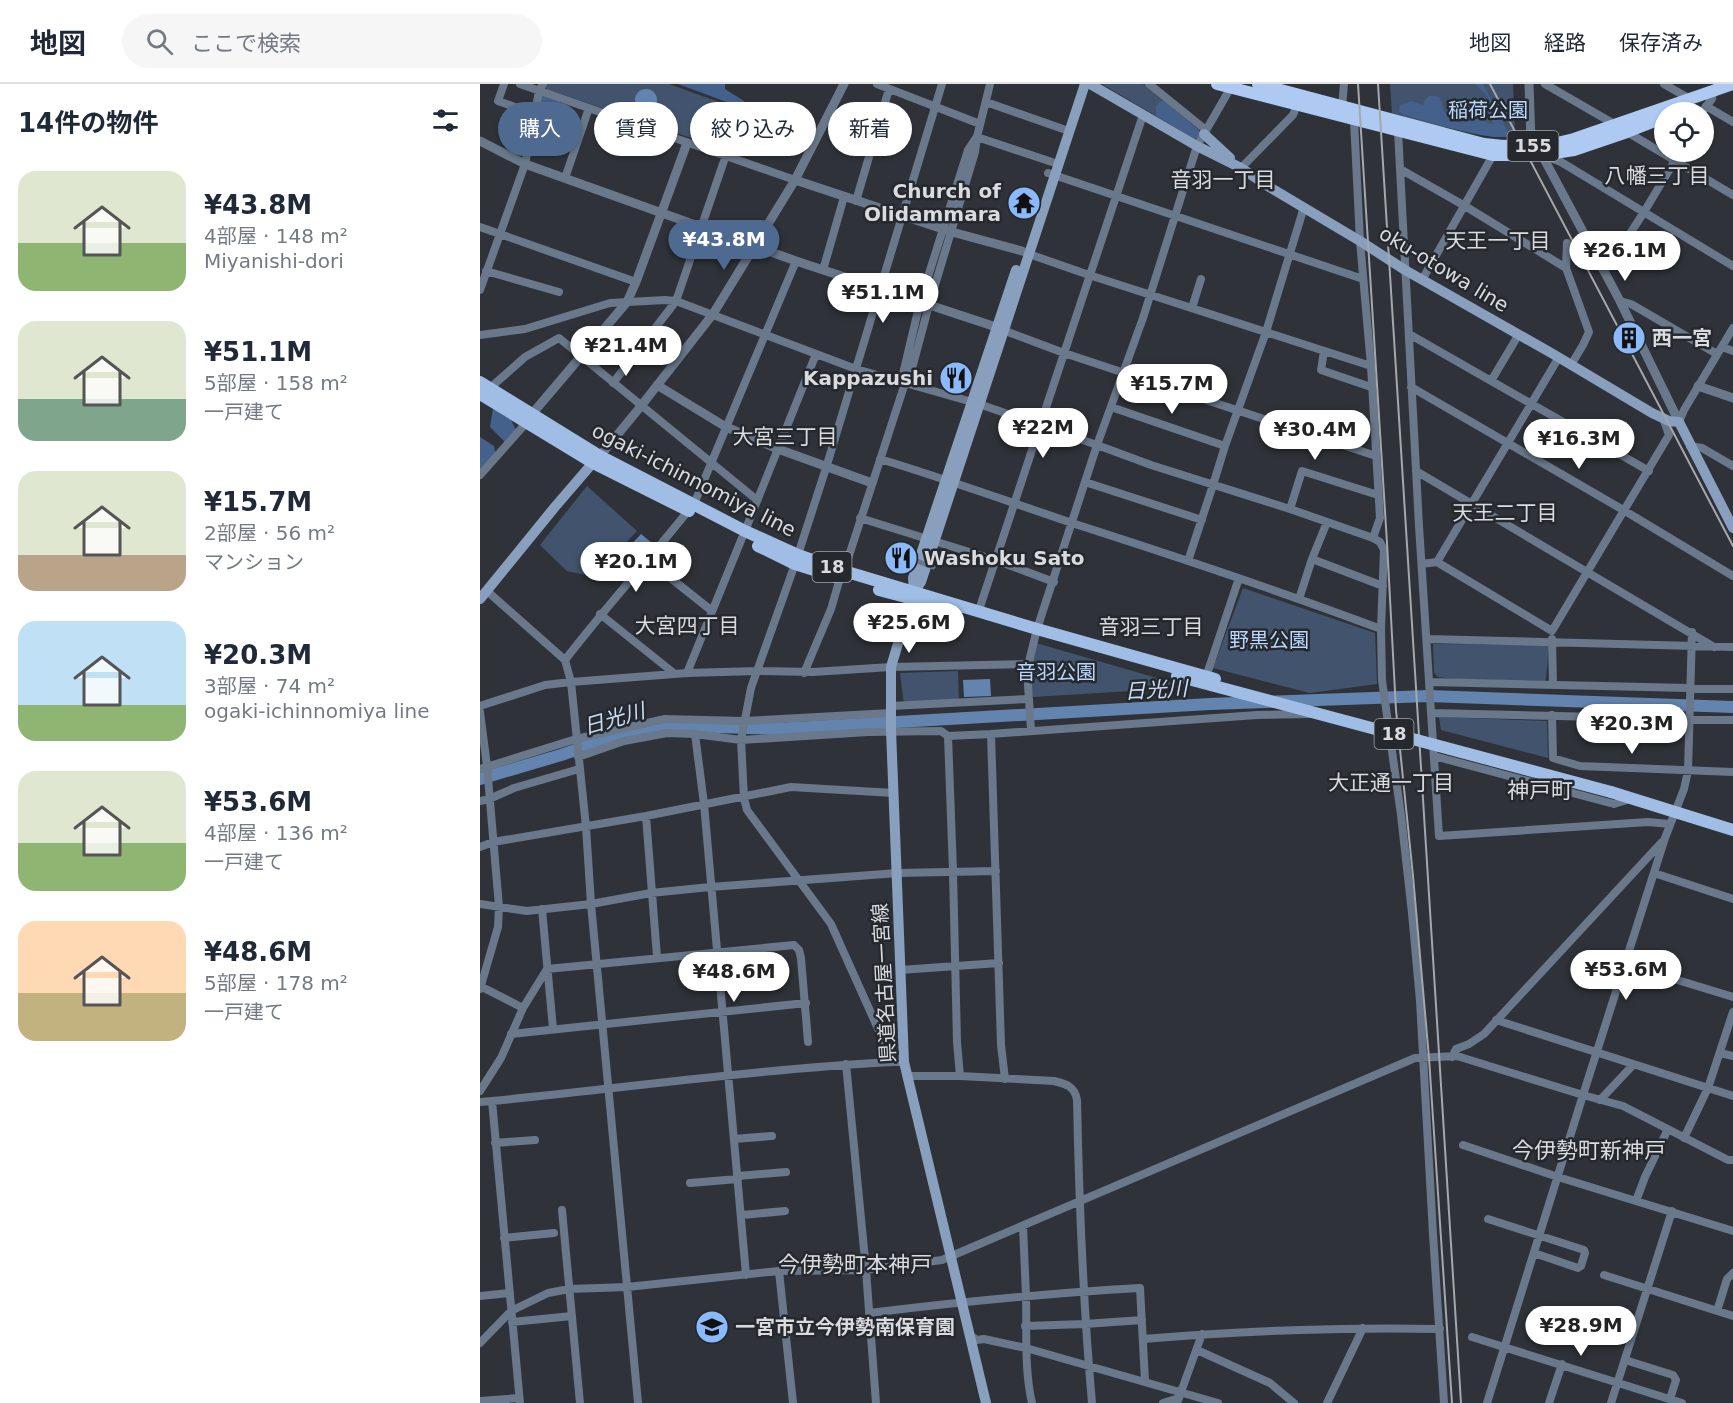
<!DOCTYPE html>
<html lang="ja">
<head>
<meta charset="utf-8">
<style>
  body { margin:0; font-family:"DejaVu Sans","Noto Sans JP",sans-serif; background:#f6f6f7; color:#1f2937; height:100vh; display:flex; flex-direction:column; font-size:22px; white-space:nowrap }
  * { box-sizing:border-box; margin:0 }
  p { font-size:20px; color:#747a83 }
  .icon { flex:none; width:33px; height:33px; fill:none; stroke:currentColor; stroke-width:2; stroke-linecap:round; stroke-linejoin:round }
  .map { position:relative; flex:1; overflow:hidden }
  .side { display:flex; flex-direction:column; background:#fff; width:480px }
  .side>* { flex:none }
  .top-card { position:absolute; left:18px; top:18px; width:570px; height:54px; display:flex; gap:12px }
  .fabs { position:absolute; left:1174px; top:18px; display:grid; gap:12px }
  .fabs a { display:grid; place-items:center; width:60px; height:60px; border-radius:50%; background:#fff; box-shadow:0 2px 4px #0004; font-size:30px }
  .price { position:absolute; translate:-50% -51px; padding:0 14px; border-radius:21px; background:#fff; color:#222; font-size:20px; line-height:39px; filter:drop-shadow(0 2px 3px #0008) }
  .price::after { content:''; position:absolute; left:50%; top:36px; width:18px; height:14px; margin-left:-9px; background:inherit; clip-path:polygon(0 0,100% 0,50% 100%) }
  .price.on { background:#4f6a90; color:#fff }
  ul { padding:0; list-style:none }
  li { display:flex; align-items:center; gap:18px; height:150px; padding:0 18px }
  li span { display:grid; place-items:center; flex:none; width:168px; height:120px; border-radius:18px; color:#555 }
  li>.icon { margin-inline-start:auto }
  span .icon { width:72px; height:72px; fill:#fffc; stroke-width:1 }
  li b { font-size:26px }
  h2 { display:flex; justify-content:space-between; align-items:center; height:72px; padding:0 18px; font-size:26px }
  .tag { padding:0 21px; border-radius:27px; background:#fff; box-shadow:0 2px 4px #0004; font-size:21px; line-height:54px }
  .tag.on { background:#4f6a90; color:#fff }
  header { display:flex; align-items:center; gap:36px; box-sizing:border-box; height:84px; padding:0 30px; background:#fff; border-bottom:2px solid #e0e1e3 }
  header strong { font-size:28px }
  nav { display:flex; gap:33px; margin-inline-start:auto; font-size:21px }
  .search { width:420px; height:54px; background:#f6f6f7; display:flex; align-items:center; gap:15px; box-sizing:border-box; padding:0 21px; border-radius:33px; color:#747a83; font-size:22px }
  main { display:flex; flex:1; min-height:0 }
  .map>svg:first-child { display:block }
  .green { fill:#42546d }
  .forest { fill:#43618b }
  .water { fill:#6484b0 }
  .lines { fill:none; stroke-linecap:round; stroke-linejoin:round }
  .river { stroke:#6484b0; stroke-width:12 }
  .minor { stroke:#6a788b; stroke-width:8 }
  .tertiary { stroke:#6a788b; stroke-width:9 }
  .secondary { stroke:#899fbe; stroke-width:10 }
  .primary { stroke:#a0bde5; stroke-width:12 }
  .trunk { stroke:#aecaf2; stroke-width:12 }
  .rail { stroke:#a4a7ab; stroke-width:2 }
  .pedestrian-bridge { stroke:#6a788b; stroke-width:5 }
  .primary-bridge { stroke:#a0bde5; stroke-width:12 }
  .labels { text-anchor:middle; stroke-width:5; stroke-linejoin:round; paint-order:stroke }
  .shield { fill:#25292e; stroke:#a3a6aa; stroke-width:1.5 }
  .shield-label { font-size:18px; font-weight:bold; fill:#d9dbdf }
  .park-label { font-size:20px; fill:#b9d6fe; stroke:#25292e }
  .poi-label { font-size:20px; font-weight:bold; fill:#d9dbdf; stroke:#25292e; text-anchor:start }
  .street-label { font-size:20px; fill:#d9dbdf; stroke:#25292e }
  .neighbourhood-label { font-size:21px; fill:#d9dbdf; stroke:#25292e }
  .water-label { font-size:21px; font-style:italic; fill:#caddf8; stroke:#25292e }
  .quarter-label { font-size:22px; fill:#d9dbdf; stroke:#25292e }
</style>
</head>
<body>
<header>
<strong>地図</strong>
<div class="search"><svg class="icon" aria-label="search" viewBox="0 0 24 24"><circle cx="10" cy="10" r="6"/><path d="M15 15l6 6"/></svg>ここで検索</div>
<nav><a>地図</a><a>経路</a><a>保存済み</a></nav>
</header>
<main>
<section class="side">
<h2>14件の物件<svg class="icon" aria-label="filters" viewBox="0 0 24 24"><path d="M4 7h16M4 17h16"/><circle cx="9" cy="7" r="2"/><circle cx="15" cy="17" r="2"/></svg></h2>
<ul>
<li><span style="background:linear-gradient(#dfe7d0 60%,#8fb573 0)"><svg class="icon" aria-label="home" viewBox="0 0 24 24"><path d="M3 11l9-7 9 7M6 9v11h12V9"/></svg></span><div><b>¥43.8M</b><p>4部屋 · 148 m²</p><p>Miyanishi-dori</p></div></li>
<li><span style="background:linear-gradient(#dfe7d0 65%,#7fa58c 0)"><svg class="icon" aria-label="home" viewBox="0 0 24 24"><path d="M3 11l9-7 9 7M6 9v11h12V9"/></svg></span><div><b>¥51.1M</b><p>5部屋 · 158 m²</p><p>一戸建て</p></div></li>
<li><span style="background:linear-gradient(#dfe7d0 70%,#b9a48a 0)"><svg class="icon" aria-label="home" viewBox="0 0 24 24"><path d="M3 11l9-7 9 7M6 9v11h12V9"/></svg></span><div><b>¥15.7M</b><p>2部屋 · 56 m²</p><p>マンション</p></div></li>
<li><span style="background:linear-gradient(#bfe0f5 70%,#8fb573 0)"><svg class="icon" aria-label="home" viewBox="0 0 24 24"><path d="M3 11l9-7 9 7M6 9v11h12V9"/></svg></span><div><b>¥20.3M</b><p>3部屋 · 74 m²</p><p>ogaki-ichinnomiya line</p></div></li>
<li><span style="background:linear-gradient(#dfe7d0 60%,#8fb573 0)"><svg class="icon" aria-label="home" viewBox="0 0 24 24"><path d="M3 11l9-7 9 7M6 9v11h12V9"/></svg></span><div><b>¥53.6M</b><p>4部屋 · 136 m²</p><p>一戸建て</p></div></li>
<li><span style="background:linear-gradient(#ffd9b3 60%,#c2b280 0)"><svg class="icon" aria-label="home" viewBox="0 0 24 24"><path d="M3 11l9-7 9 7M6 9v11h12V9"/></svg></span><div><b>¥48.6M</b><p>5部屋 · 178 m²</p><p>一戸建て</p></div></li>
</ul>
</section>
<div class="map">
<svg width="1253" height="1319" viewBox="0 0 1253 1319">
  <rect width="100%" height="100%" fill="#2f3339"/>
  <path class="green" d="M66 0H189L264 27 247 66 66 5Z
    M622 0H663L719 46 715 55Z
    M910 0H1033L1035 53H1015L944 39 912 29Z
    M107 402 157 447 114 493 87 487 60 461Z
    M763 504 895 549 897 600 830 609 733 584Z
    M556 559 701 601 700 604 553 613C549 593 551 578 556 559Z
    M953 560 1069 561 1066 594 1065 597 975 595 958 593 954 589Z
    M478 587 479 619 424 621 420 589Z
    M959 633 1067 637 1068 674 961 646Z"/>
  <path class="forest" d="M198 0H245V5L264 17V19L260 23Z
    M995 0H1003L1030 52C1008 58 948 37 924 31L919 27 920 21 931 17 943 21 945 16 949 12H956L960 14 964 28 972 26 979 34 985 28 1006 38 1014 40C1009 30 1006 29 1010 17L1005 9Z
    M60 11 80 18 73 40 63 35V32L54 30Z
    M681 17H684L719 46 720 52 715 55 676 32V22Z
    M13 324 31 336 37 348 27 360 10 343Z
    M0 353 14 362 16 372 0 391Z"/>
  <path class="water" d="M155 16a11 11 0 1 1 22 0a11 11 0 1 1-22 0Z
    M161 450 172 459 156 478 144 468Z
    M510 595 511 612 484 613 483 596Z"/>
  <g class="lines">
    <path class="river" d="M0 695 81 671 137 652 177 642H208L296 645 730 620 948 612 1253 623"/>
    <path class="minor" d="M24 0 18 17 54 30
      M40 0 315 96
      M397 0 500 40
      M669 0 726 46
      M1065 0 1136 41
      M1184 0 1210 15
      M506 18 583 45
      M1226 22 1253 38
      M862 23 864 0
      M1222 28 1232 15 1233 7 1235 4
      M874 36 880 157 891 282 900 434 893 454 900 458 904 466 901 545 902 596 921 731 932 829 940 917 953 1150 964 1319
      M918 47 939 442 959 752 1168 738 1190 740
      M1147 48 1253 111
      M497 53 572 78
      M1065 72 1081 78 1253 182
      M761 84 813 31 817 21
      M920 85 985 122 1086 184
      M568 89 880 194 883 192
      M85 94 109 24
      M376 117 409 5
      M0 143 156 198
      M1087 159 1086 184 1109 248 1103 261 1091 281
      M546 169 609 191 891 282
      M343 186 364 113
      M1123 186 1131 179 1164 128 1200 68
      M6 187 79 208
      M942 196 1013 71
      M0 206 45 80 59 7 63 0
      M1140 217 1151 220 1237 270
      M712 224 721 195
      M520 245 584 269 896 372
      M929 250 1169 387
      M0 251 45 245 130 219 185 216 196 217 376 285 499 320 617 361 671 381 810 425 893 454
      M1242 263 1253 267
      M844 267 841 286 891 303
      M1011 297 1039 250
      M133 299 196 217 246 71
      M425 299 423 290 440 218 488 66 496 54
      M931 303 1145 427 1253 492
      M10 304 45 273 79 254 277 416
      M631 323 745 362
      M1199 338 1204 326 1253 244
      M1210 362 1222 364 1253 382
      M400 375C466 395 530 418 595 440 698 473 800 507 901 545
      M936 387 1234 563
      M0 391 47 338
      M605 398 722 436
      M214 420 316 177
      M810 425 822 387 898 411
      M380 434 515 476 574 498
      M265 447 336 270
      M832 475 903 502
      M168 476 232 527
      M708 477 733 401 745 362 786 248 824 123
      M957 478 1079 273
      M942 480 957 478 1072 547 1189 351 1183 334
      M364 487 425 299 430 292 449 221 495 68 497 53 510 0
      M7 507 85 576 91 598 106 743 111 820 158 1319
      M819 515 832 475 847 438
      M499 526 663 31
      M120 530 195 590
      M947 555 1253 563
      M1072 555 1073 601
      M85 576C124 525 168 477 208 427
      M207 589 262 454
      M324 589 351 525 360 494
      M726 593 759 494
      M950 598 1253 605
      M0 622 65 601 91 598 207 589 278 587 333 588 411 583 547 580
      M411 622 548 615
      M0 628 7 682 19 823 18 843 0 905
      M952 629 1253 636
      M1072 631 1073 674 1100 682 1253 688
      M551 646 547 586 557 545 617 361 663 234 717 62 751 3
      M215 650 224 720 266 1191
      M511 650 521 961 525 995
      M468 652 473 787 477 958 480 992
      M954 672 1134 720 1150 715
      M98 673 144 657 187 649 215 650 261 656 388 648 461 647 468 652 511 650 777 631 829 630
      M0 685 96 655 185 635 264 637 411 629
      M0 717 9 715 34 704 99 685
      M166 732 177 873
      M0 763 13 758 166 732 311 703 414 709
      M1174 789 1253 815
      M0 820 47 827 111 820 171 809 230 803 418 789 516 787
      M62 825 73 945
      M1145 880 1253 913
      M420 886 519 879
      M0 902 43 924
      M1016 936 1253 1012
      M31 950 326 919
      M1240 969 1253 972
      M972 973 976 965 989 960 1004 950 1182 758
      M424 978H413L351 840 267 726 264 714 261 656 271 604 315 480 346 384 462 0
      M366 980 386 1186 396 1319
      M427 992H480L574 997C587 1000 595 1003 597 1016 599 1117 603 1218 612 1319
      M0 1007 21 974 43 924 67 885 314 861 319 866 321 874 328 958
      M1120 1016 1153 981
      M12 1017C146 1004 279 985 413 978
      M0 1018 12 1017 40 1319
      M1204 1054 1228 1004 1253 928
      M254 1055 292 1052
      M15 1059 55 1056
      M983 1061 1078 1093 1253 1147
      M258 1092 306 1088
      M210 1099 258 1095
      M1156 1117 1165 1093 1188 1045
      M82 1126 100 1319
      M262 1131 305 1127
      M1008 1135 1104 1166 1105 1169 1101 1182 1098 1184 1054 1169
      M543 1142C544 1166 545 1189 546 1212 547 1248 544 1284 552 1319
      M24 1154 74 1149
      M299 1187 313 1319
      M1124 1191 1253 1232
      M0 1212 30 1209
      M1237 1227 1247 1195 1253 1189
      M389 1229C479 1218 570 1209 660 1204L665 1297
      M32 1238 92 1232
      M545 1242 605 1240 662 1236
      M491 1252 497 1256 504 1255 546 1264 738 1319
      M992 1253 1202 1319
      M663 1255C762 1247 861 1243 960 1245
      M0 1259 31 1227 68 1209 89 1205 147 1203 299 1187 386 1186 462 1176 935 974 977 972 1103 1011 1143 1022 1248 1076H1253
      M717 1266 790 1299 814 1319
      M1145 1276 1193 1291 1196 1296 1190 1315
      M0 1317 39 1314
      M683 1319 699 1314
      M697 1319 722 1250
      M847 1319 883 1244
      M1007 1319 1103 1011 1185 754 1204 705 1208 687 1212 548
      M1069 1319 1082 1280
      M1131 1319 1192 1127"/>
    <path class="tertiary" d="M1049 0 1051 56 1062 71 1140 217 1199 338
      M0 57 45 80 316 177 516 243
      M315 96 472 148 542 167
      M177 301 246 343 298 365 392 399
      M1218 302 1253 314
      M52 330 147 218 156 198 207 59
      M120 372 161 322 233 230 315 96 364 0"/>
    <path class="secondary" d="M610 0 717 62 761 84 791 104 880 157 925 186 1073 270 1172 329 1189 337 1199 338 1253 444
      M724 50 750 74
      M434 508 433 494 536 186
      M0 515 74 424 117 374
      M506 1319 424 978 411 646V583L431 516 434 508 441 498 605 0"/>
    <path class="primary" d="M0 298 120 372 265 447 318 471 364 487 557 545 735 595
      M0 310 113 379 209 427
      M278 462 315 480 356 493
      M399 506 448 519
      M1131 708 1253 746"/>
    <path class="trunk" d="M737 0 1013 71H1062L1094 66 1147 48 1185 33
      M778 0 1004 60C1034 64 1065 63 1094 55L1253 0"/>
    <path class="rail" d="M878 0 907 459 916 626 933 792 949 974 972 1319
      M898 0 981 1319
      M1010 0 1253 462"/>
    <path class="pedestrian-bridge" d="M434 476 453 483"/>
    <path class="primary-bridge" d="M697 592 1131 708"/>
  </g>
  <defs>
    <symbol id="temple-disc" viewBox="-11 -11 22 22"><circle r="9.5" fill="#8abafc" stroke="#25292e"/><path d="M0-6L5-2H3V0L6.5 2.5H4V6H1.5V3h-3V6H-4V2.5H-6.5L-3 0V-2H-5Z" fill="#111"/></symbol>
    <symbol id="building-disc" viewBox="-11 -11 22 22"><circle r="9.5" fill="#8abafc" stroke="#25292e"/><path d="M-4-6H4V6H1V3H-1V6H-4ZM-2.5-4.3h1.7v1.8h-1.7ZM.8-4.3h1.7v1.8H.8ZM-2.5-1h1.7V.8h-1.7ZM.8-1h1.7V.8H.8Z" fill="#111"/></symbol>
    <symbol id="restaurant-disc" viewBox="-11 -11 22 22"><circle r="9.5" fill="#8abafc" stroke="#25292e"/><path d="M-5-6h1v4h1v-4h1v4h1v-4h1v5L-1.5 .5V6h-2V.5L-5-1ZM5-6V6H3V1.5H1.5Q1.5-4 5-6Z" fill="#111"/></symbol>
    <symbol id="school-disc" viewBox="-11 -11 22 22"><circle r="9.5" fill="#8abafc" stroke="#25292e"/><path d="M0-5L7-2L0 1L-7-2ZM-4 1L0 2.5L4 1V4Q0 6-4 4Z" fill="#111"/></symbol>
  </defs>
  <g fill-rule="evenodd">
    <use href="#temple-disc" x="525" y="100" width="38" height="38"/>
    <use href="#building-disc" x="1130" y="235" width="38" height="38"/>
    <use href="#restaurant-disc" x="457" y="275" width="38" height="38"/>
    <use href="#restaurant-disc" x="402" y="455" width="38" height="38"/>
    <use href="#school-disc" x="213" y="1224" width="38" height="38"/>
  </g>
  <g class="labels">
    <g class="shield">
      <rect x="1027.5" y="47" width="51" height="30" rx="4.5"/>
      <rect x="332.5" y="468" width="39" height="30" rx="4.5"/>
      <rect x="894.5" y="635" width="39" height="30" rx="4.5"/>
    </g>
    <g class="shield-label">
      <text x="1053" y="68">155</text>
      <text x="352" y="489">18</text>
      <text x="914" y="656">18</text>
    </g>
    <g class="park-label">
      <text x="1008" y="33">稲荷公園</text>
      <text x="789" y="563">野黒公園</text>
      <text x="576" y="595">音羽公園</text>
    </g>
    <g class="poi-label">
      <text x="521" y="114" text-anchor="end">Church of<tspan x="521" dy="23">Olidammara</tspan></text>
      <text x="1172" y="261">西一宮</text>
      <text x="453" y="301" text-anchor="end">Kappazushi</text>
      <text x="444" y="481">Washoku Sato</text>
      <text x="255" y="1250">一宮市立今伊勢南保育園</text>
    </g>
    <g class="street-label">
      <text transform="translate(964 185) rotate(31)" y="7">oku-otowa line</text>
      <text transform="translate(214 396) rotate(27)" y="7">ogaki-ichinnomiya line</text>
      <text transform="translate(404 899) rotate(-93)" y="7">県道名古屋一宮線</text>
    </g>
    <g class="neighbourhood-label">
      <text x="1177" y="99">八幡三丁目</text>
      <text x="743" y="103">音羽一丁目</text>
      <text x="1018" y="164">天王一丁目</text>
      <text x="305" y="360">大宮三丁目</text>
      <text x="1025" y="436">天王二丁目</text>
      <text x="207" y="549">大宮四丁目</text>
      <text x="671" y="550">音羽三丁目</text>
      <text x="911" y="706">大正通一丁目</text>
    </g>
    <g class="water-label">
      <text transform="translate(676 606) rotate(-3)" y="7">日光川</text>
      <text transform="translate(134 635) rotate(-16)" y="7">日光川</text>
    </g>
    <g class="quarter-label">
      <text x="1060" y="714">神戸町</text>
      <text x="1109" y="1074">今伊勢町新神戸</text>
      <text x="375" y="1188">今伊勢町本神戸</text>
    </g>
  </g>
</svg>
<div class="fabs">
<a><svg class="icon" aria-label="locate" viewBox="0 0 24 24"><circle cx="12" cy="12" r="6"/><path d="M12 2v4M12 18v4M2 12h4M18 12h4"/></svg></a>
</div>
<b class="price on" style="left:244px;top:187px">¥43.8M</b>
<b class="price" style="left:1145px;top:198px">¥26.1M</b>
<b class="price" style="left:403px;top:240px">¥51.1M</b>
<b class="price" style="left:146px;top:293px">¥21.4M</b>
<b class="price" style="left:692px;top:331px">¥15.7M</b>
<b class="price" style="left:563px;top:375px">¥22M</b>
<b class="price" style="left:835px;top:377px">¥30.4M</b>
<b class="price" style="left:1099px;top:386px">¥16.3M</b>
<b class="price" style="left:156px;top:509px">¥20.1M</b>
<b class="price" style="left:429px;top:570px">¥25.6M</b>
<b class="price" style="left:1152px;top:671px">¥20.3M</b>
<b class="price" style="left:1146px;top:917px">¥53.6M</b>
<b class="price" style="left:254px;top:919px">¥48.6M</b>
<b class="price" style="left:1101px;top:1273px">¥28.9M</b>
<div class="top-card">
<a class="tag on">購入</a>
<a class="tag">賃貸</a>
<a class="tag">絞り込み</a>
<a class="tag">新着</a>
</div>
</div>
</main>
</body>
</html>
